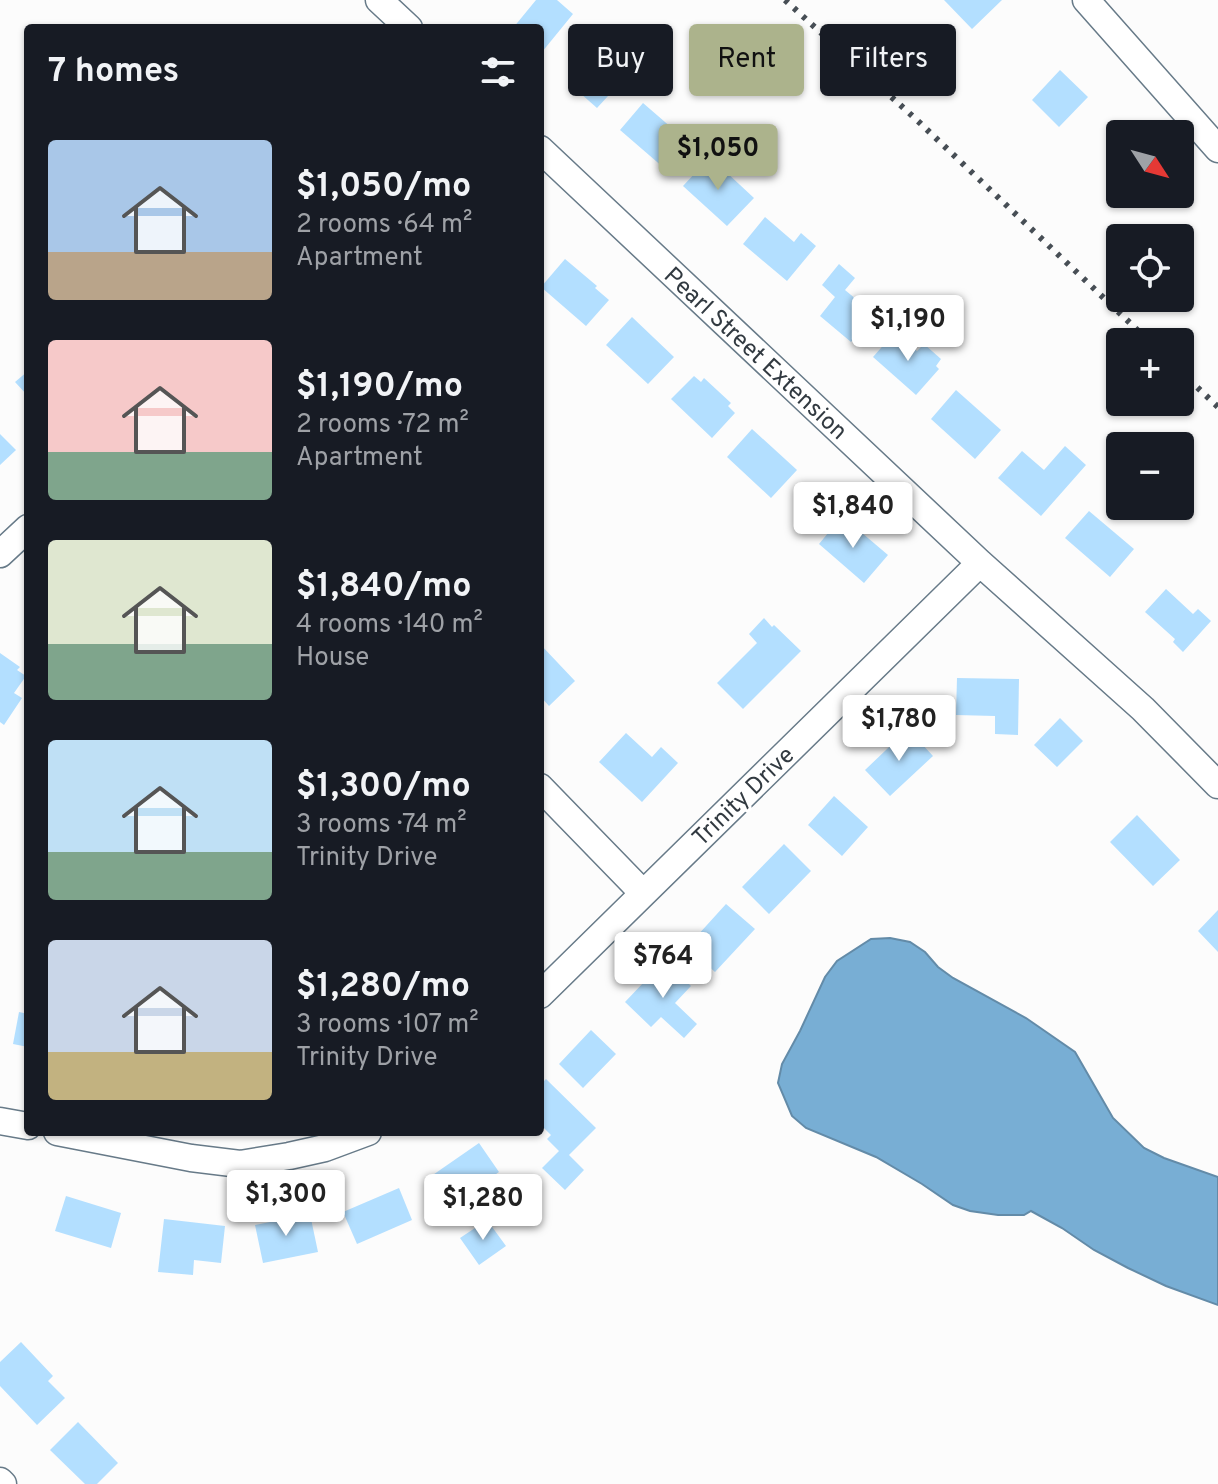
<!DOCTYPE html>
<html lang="en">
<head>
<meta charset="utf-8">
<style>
  body { margin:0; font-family:Overpass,sans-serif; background:#20242c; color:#f1f3f6; height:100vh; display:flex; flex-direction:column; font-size:30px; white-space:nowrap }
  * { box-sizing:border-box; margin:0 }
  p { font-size:26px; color:#9ea1a6 }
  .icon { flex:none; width:44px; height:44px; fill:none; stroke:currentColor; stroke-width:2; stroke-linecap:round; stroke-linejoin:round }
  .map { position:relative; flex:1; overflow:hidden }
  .details { position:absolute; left:24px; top:24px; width:520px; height:1112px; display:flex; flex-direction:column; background:#171b24; border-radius:8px; box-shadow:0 2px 6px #0004 }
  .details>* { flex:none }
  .top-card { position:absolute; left:568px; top:24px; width:530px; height:72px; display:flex; gap:16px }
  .needle { width:52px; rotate:126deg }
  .fabs { position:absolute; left:1106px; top:120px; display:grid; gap:16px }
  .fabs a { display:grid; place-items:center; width:88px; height:88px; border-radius:8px; background:#171b24; box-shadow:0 2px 6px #0004; font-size:40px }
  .price { position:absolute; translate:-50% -68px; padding:0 18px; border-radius:8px; background:#fff; color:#222; font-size:26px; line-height:52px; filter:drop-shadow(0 2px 4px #0008) }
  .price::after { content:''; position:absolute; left:50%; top:48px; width:24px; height:18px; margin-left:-12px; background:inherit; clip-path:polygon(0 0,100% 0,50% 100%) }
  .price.current { background:#acb38c; color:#111 }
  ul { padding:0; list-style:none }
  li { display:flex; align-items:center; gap:24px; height:200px; padding:0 24px }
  li span { display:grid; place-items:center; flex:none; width:224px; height:160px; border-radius:8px; color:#555 }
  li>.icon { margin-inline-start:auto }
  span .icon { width:96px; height:96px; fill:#fffc; stroke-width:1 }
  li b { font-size:34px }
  h2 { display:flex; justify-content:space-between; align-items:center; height:96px; padding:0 24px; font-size:34px }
  .tag { padding:0 28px; border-radius:8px; background:#171b24; box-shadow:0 2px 6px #0004; font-size:28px; line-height:72px }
  .tag.current { background:#acb38c; color:#111 }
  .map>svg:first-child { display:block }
  .water { fill:#78aed4; stroke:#638ba8; stroke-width:2 }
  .building { fill:#b3dfff }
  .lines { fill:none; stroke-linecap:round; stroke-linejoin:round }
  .minor-casing { stroke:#677a88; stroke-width:29 }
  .minor { stroke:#fff; stroke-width:26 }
  .rail { stroke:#474e55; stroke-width:6; stroke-dasharray:4 8; stroke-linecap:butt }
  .labels { text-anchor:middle; stroke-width:6; stroke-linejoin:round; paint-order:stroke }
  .street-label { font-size:24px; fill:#323a41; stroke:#fff }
</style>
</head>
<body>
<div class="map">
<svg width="1218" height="1484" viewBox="0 0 1218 1484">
  <rect width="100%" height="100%" fill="#fcfcfc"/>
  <path class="water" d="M890 938 910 942 925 952 938 967 953 978 1026 1018 1075 1052 1113 1118 1144 1148 1164 1158 1218 1177V1305L1166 1286 1128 1268 1094 1250 1062 1228 1031 1211 1024 1215H998L970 1211 953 1205 922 1184 876 1157 806 1128 792 1116 778 1083 782 1064 800 1031 825 977 837 961 871 939Z"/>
  <path class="building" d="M536 0H557L573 14 542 52 540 50V28H513Z
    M944 0H1002L972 29Z
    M605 48 631 71 597 108 572 86Z
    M1060 70 1088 97 1059 127 1032 100Z
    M643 103 687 141 664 168 620 130Z
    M710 157 754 198 727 226 683 186Z
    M765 217 794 242 801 233 816 246 787 281 743 244Z
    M565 259 597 286 595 288 609 300 586 326 541 287Z
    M839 264 855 278 845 290 874 314 851 342 820 316 835 297 822 285Z
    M632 317 674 357 648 384 606 345Z
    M895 332 917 351 924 344 941 359 936 366 939 369 916 395 873 357Z
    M28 371V396L15 382Z
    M694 376 701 382 704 378 731 403 728 406 735 413 712 438 671 399Z
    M956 390 1001 430 975 459 931 419Z
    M752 429 797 470 771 498 727 457Z
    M0 434 16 450 0 465Z
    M1065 446 1086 465 1041 516 998 478 1022 451 1044 470Z
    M1089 511 1134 549 1110 577 1065 538Z
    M842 516 888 555 864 583 819 544Z
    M1166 589 1193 614 1198 609 1211 621 1183 652 1173 642 1175 639 1145 612Z
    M764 618 772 627 774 625 801 651 743 709 717 683 757 643 749 634Z
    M540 644 575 681 549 706 540 696Z
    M0 653 20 667 17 670 26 676 14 693 22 698 4 725 0 722Z
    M957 678 1019 679 1018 735 995 734V716L956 715Z
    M1060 718 1083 741 1057 767 1034 745Z
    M908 729 933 756 890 796 865 770Z
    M626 733 652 757 661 747 678 763 642 802 599 762Z
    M834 796 868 827 842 856 808 825Z
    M1137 815 1180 860 1153 886 1110 842Z
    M784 844 811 871 769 914 742 887Z
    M726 904 755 929 715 972 687 947Z
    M1218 910V952L1198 931Z
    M665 960 691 986 675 1003 697 1024 684 1038 661 1017 651 1027 625 1002Z
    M19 1012 28 1014V1047L13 1044Z
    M591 1030 616 1054 583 1088 559 1064Z
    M546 1079 596 1128 569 1155 584 1170 565 1190 542 1168 559 1151 547 1139 551 1135 540 1124V1085Z
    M479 1143 499 1172 447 1208 427 1179Z
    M399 1188 412 1220 357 1244 343 1212Z
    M66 1196 121 1213 111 1248 55 1231Z
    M310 1214 318 1252 263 1263 255 1225Z
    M164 1219 225 1226 221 1263 194 1260 193 1275 158 1272Z
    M487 1220 506 1246 479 1265 460 1238Z
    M21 1342 53 1376 48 1381 65 1398 37 1425 0 1386V1362Z
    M78 1422 118 1463 97 1484H85L50 1450Z"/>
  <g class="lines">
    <defs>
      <path id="minor" d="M379 0 409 28
        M1086 0 1218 149
        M540 149 980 563 1143 709 1218 785
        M0 554 28 528
        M540 787 643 893
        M540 995 980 563
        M0 1121 28 1126
        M57 1132 191 1158 240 1164 289 1156 325 1148 368 1132
        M0 1481 3 1484"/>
    </defs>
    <use href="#minor" class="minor-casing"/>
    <use href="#minor" class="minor"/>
    <path class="rail" d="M785 0 920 123 1150 342
      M1180 371 1218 407"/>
  </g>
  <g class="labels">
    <g class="street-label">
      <text transform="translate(756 353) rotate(43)" y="8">Pearl Street Extension</text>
      <text transform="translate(743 796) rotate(-44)" y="8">Trinity Drive</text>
    </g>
  </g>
</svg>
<div class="fabs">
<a><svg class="needle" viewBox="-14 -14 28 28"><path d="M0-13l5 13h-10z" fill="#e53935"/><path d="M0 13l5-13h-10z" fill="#9ea1a6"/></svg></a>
<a><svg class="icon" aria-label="locate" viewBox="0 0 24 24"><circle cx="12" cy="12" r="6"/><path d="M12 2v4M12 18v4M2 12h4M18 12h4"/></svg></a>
<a>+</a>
<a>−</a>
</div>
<b class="price current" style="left:718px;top:192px">$1,050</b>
<b class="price" style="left:908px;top:363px">$1,190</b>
<b class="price" style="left:853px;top:550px">$1,840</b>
<b class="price" style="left:899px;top:763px">$1,780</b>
<b class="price" style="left:663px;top:1000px">$764</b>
<b class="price" style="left:286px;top:1238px">$1,300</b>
<b class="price" style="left:483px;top:1242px">$1,280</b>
<div class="top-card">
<a class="tag">Buy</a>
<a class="tag current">Rent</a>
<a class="tag">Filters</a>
</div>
<section class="details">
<h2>7 homes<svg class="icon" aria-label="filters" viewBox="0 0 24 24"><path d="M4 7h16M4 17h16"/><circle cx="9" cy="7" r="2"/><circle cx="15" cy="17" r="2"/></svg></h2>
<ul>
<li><span style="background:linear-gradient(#a9c7e8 70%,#b9a48a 0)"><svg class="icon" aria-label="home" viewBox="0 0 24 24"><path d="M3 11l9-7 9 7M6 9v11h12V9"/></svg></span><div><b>$1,050/mo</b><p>2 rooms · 64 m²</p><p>Apartment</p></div></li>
<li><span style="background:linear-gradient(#f6c9c9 70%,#7fa58c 0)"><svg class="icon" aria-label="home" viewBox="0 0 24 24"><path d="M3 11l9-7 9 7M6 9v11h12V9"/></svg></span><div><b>$1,190/mo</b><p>2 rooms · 72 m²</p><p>Apartment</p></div></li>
<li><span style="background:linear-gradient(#dfe7d0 65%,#7fa58c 0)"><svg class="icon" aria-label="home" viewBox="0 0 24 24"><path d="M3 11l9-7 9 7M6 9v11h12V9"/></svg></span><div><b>$1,840/mo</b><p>4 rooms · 140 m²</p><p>House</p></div></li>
<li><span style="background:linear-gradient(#bfe0f5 70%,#7fa58c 0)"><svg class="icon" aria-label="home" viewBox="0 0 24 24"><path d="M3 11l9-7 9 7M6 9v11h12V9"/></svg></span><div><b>$1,300/mo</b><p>3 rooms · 74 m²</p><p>Trinity Drive</p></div></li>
<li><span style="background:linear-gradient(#c9d6e8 70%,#c2b280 0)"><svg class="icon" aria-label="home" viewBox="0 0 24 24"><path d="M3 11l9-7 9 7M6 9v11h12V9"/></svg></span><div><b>$1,280/mo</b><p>3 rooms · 107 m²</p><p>Trinity Drive</p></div></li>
</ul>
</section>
</div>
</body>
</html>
